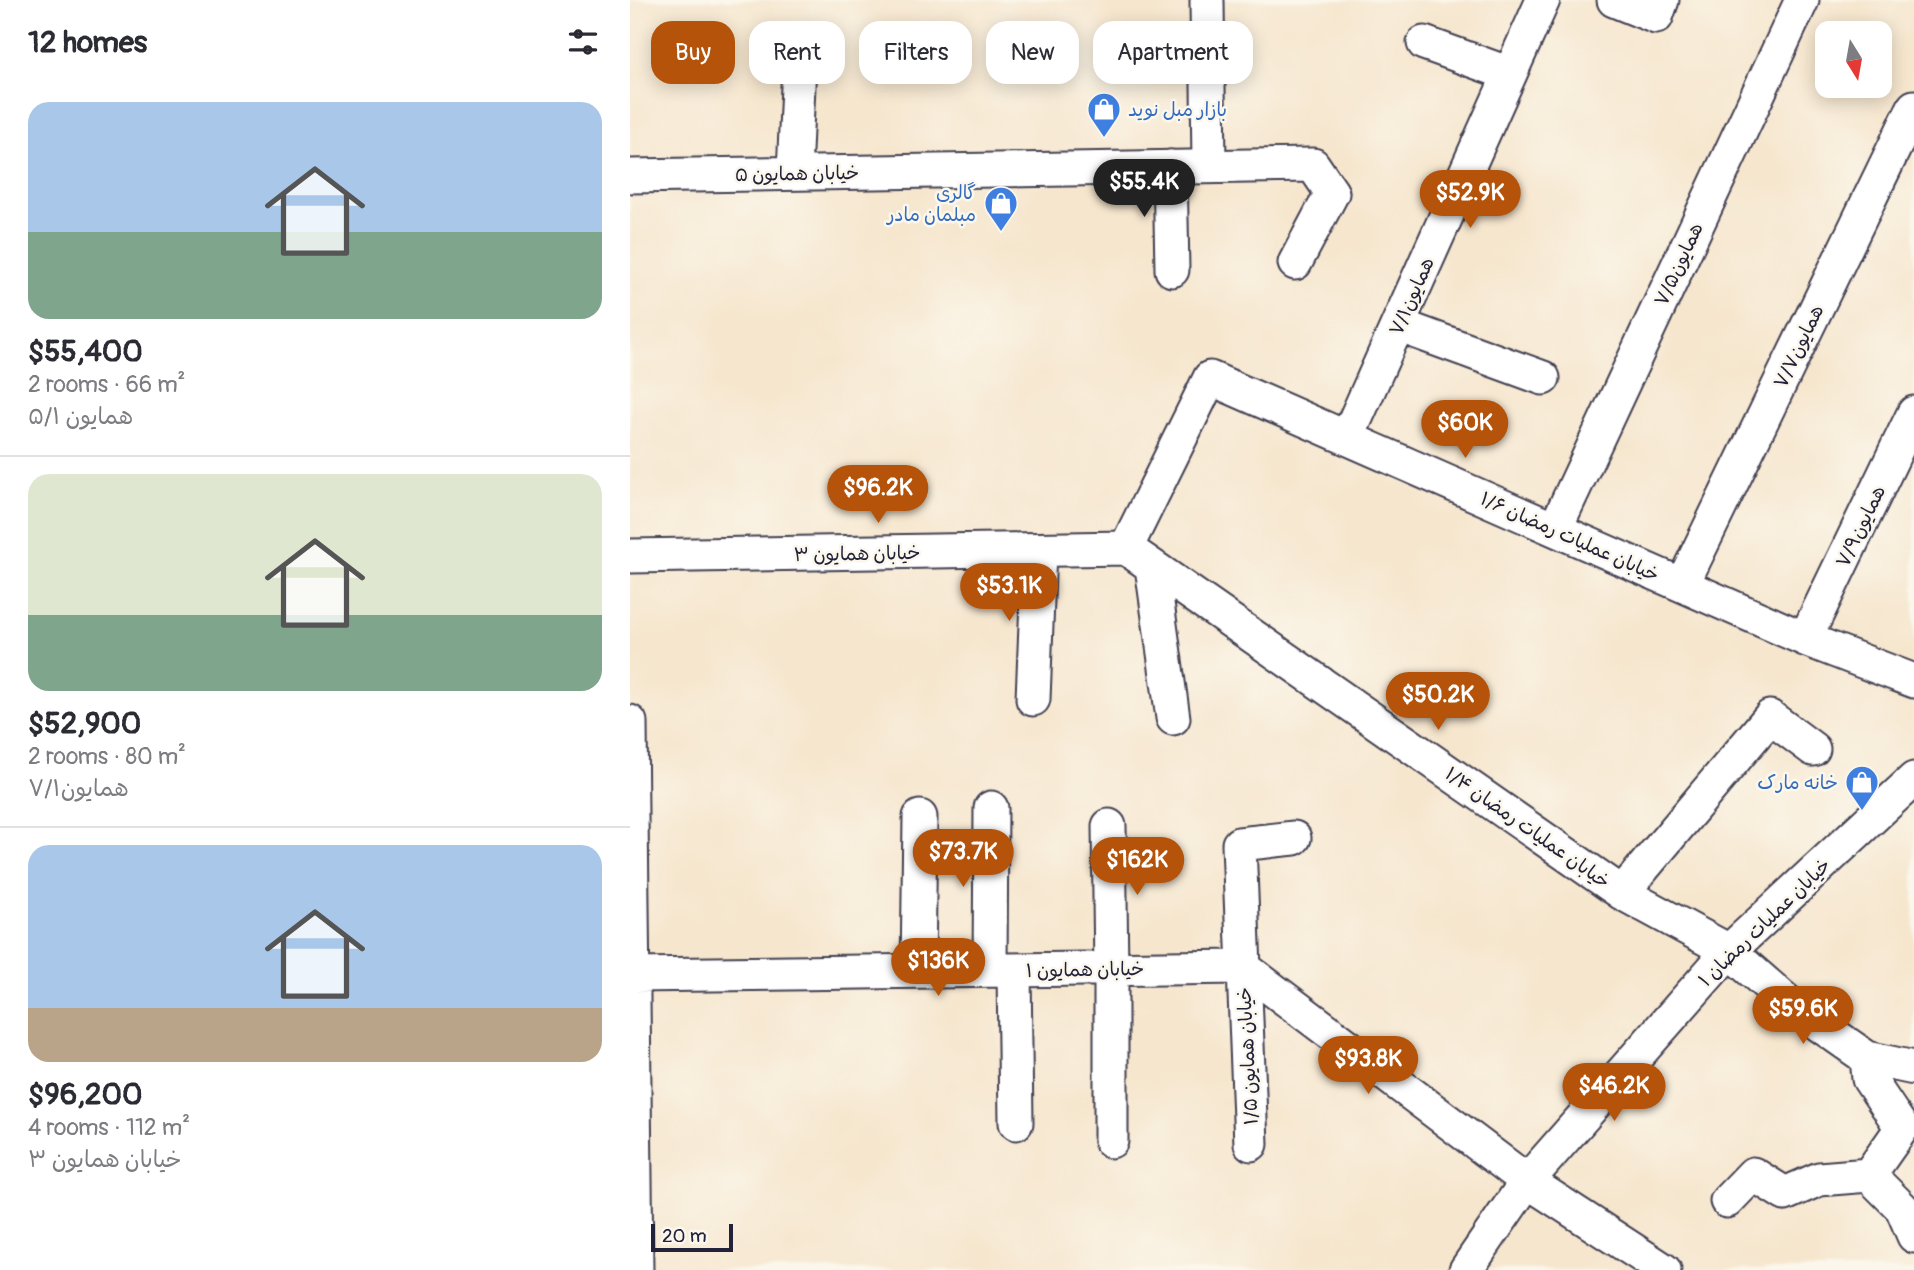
<!DOCTYPE html>
<html lang="en">
<head>
<meta charset="utf-8">
<style>
  body { margin:0; font-family:Pangolin,"Playpen Sans Arabic",sans-serif; background:#f7f7f7; color:#2b2b33; height:100vh; display:flex; flex-direction:column; font-size:26px; white-space:nowrap }
  * { box-sizing:border-box; margin:0 }
  p { font-size:23px; color:#7c7c81 }
  .icon { flex:none; width:38px; height:38px; fill:none; stroke:currentColor; stroke-width:2; stroke-linecap:round; stroke-linejoin:round }
  .map { position:relative; flex:1; overflow:hidden }
  .drawer { display:flex; flex-direction:column; background:#fff; width:630px }
  .drawer>* { flex:none }
  .guide { position:absolute; left:21px; top:21px; width:665px; height:63px; display:flex; gap:14px }
  .needle { width:46px; rotate:169deg }
  .controls { position:absolute; left:1185px; top:21px; display:grid; gap:14px }
  .controls a { display:grid; place-items:center; width:77px; height:77px; border-radius:14px; background:#fff; box-shadow:0 4px 18px #0003; font-size:35px }
  .scale { position:absolute; left:21px; bottom:18px; width:82px; box-sizing:border-box; padding-left:7px; border:4px solid #22223b; border-top:0; font-size:19px; line-height:24px; white-space:nowrap; color:#22223b; -webkit-text-stroke:5px #fbf7ec; paint-order:stroke }
  .price { position:absolute; translate:-50% -60px; padding:0 16px; border-radius:24px; background:#b45309; color:#fff; font-size:23px; line-height:46px; filter:drop-shadow(0 2px 4px #0008) }
  .price::after { content:''; position:absolute; left:50%; top:42px; width:21px; height:16px; margin-left:-10px; background:inherit; clip-path:polygon(0 0,100% 0,50% 100%) }
  .price.active { background:#222; color:#fff }
  ul { padding:0; list-style:none }
  li { display:grid; align-content:center; gap:14px; height:371px; padding:0 28px }
  li+li { border-top:2px solid #e1e1e2 }
  li span { display:grid; place-items:center; height:217px; border-radius:21px; color:#555 }
  li>.icon { margin-inline-start:auto }
  span .icon { width:126px; height:126px; fill:#fffc; stroke-width:1 }
  li b { font-size:30px }
  h2 { display:flex; justify-content:space-between; align-items:center; height:84px; padding:0 28px; font-size:30px }
  .tag { padding:0 24px; border-radius:21px; background:#fff; box-shadow:0 4px 18px #0003; font-size:24px; line-height:63px }
  .tag.active { background:#b45309; color:#fff }
  main { display:flex; flex:1; min-height:0 }
  .map>svg:first-child { display:block }
  .lines { fill:none; stroke-linecap:round; stroke-linejoin:round }
  .minor-casing { stroke:#423f51; stroke-width:37 }
  .minor { stroke:#fff; stroke-width:33 }
  .labels { text-anchor:middle; stroke-width:5; stroke-linejoin:round; paint-order:stroke }
  .shop-label { font-size:19px; fill:#366cbe; stroke:#fbf7ec; text-anchor:end }
  .street-label { font-size:19px; fill:#22223b; stroke:#fbf7ec }
</style>
</head>
<body>
<main>
<section class="drawer">
<h2>12 homes<svg class="icon" aria-label="filters" viewBox="0 0 24 24"><path d="M4 7h16M4 17h16"/><circle cx="9" cy="7" r="2"/><circle cx="15" cy="17" r="2"/></svg></h2>
<ul>
<li><span style="background:linear-gradient(#a9c7e8 60%,#7fa58c 0)"><svg class="icon" aria-label="home" viewBox="0 0 24 24"><path d="M3 11l9-7 9 7M6 9v11h12V9"/></svg></span><div><b>$55,400</b><p>2 rooms · 66 m²</p><p>همایون ۵/۱</p></div></li>
<li><span style="background:linear-gradient(#dfe7d0 65%,#7fa58c 0)"><svg class="icon" aria-label="home" viewBox="0 0 24 24"><path d="M3 11l9-7 9 7M6 9v11h12V9"/></svg></span><div><b>$52,900</b><p>2 rooms · 80 m²</p><p>همایون۷/۱</p></div></li>
<li><span style="background:linear-gradient(#a9c7e8 75%,#b9a48a 0)"><svg class="icon" aria-label="home" viewBox="0 0 24 24"><path d="M3 11l9-7 9 7M6 9v11h12V9"/></svg></span><div><b>$96,200</b><p>4 rooms · 112 m²</p><p>خیابان همایون ۳</p></div></li>
</ul>
</section>
<div class="map">
<svg width="1284" height="1270" viewBox="0 0 1284 1270">
  <rect width="100%" height="100%" fill="#fbf7ec"/>
  <filter id="ink" filterUnits="userSpaceOnUse"><feTurbulence type="fractalNoise" baseFrequency=".0143" numOctaves="2"/><feDisplacementMap in="SourceGraphic" scale="14" xChannelSelector="R" yChannelSelector="G"/><feConvolveMatrix kernelMatrix="1 2 1 2 8 2 1 2 1" color-interpolation-filters="sRGB"/></filter>
  <filter id="wash" filterUnits="userSpaceOnUse"><feTurbulence type="fractalNoise" baseFrequency=".00686" numOctaves="4" result="noise"/><feDisplacementMap in="SourceGraphic" scale="28" xChannelSelector="R" yChannelSelector="G"/><feGaussianBlur stdDeviation="1.57" result="paint"/><feColorMatrix in="noise" values="0 0 0 0 0 0 0 0 0 0 0 0 0 0 0 0 0 1.4 0 .05"/><feComposite in="paint" operator="in"/></filter>
  <g filter="url(#wash)">
    <rect width="100%" height="100%" fill="#f6e6ce"/>
  </g>
  <g filter="url(#ink)">
    <g class="lines">
      <defs>
        <path id="minor" d="M984 0 1026 17 1032 0
          M577 1 579 166
          M794 43 880 74
          M540 167 542 270
          M164 173 170 43
          M0 176 683 165 702 193 665 263
          M768 325 913 378
          M717 438 913 0
          M925 529 1172 0
          M496 548 580 378 1175 639 1284 681
          M496 548 992 893 1099 951 1161 1005 1237 1058 1284 1068
          M0 556 496 548
          M522 567 543 718
          M1052 585 1284 107
          M1175 639 1284 413
          M403 699 409 550
          M0 722 6 1270
          M479 826 481 969V1141
          M992 893 1140 717 1183 749
          M613 967 897 1181 1034 1270
          M360 970 361 808
          M384 970 386 1123
          M288 971 290 817
          M3 975 613 967
          M1237 1058 1239 1079 1272 1128 1239 1175
          M621 1144 609 844 664 838
          M1097 1201 1123 1174 1155 1194 1189 1179 1239 1175 1272 1208 1284 1236
          M836 1270 897 1181 1099 951 1284 779"/>
      </defs>
      <use href="#minor" class="minor-casing"/>
      <use href="#minor" class="minor"/>
    </g>
  </g>
  <defs>
    <symbol id="shop-pin" viewBox="-11 -11 22 30"><path d="M0 17L-7.5 6A9.5 9.5 0 1 1 7.5 6Z" fill="#3f7fe0" stroke="#fbf7ec"/><path d="M-5-2.5h2.3a2.7 3.5 0 0 1 5.4 0H5L5.5 6h-11ZM-1.5-2.5h3a1.5 2.3 0 0 0-3 0Z" fill="#fff"/></symbol>
  </defs>
  <g fill-rule="evenodd">
    <use href="#shop-pin" x="455" y="90" width="38" height="52"/>
    <use href="#shop-pin" x="352" y="184" width="38" height="52"/>
    <use href="#shop-pin" x="1213" y="763" width="38" height="52"/>
  </g>
  <g class="labels">
    <g class="shop-label">
      <text x="498" y="116" text-anchor="start">بازار مبل نوید</text>
      <text x="346" y="199">گالری<tspan x="346" dy="22">مبلمان مادر</tspan></text>
      <text x="1208" y="789">خانه مارک</text>
    </g>
    <g class="street-label">
      <text transform="translate(167 173) rotate(-1)" y="7">خیابان همایون ۵</text>
      <text transform="translate(1048 264) rotate(-65)" y="7">همایون۷/۵</text>
      <text transform="translate(781 296) rotate(-66)" y="7">همایون۷/۱</text>
      <text transform="translate(1168 346) rotate(-64)" y="7">همایون۷/۷</text>
      <text transform="translate(1230 526) rotate(-64)" y="7">همایون۷/۹</text>
      <text transform="translate(940 536) rotate(24)" y="7">خیابان عملیات رمضان ۱/۶</text>
      <text transform="translate(227 553) rotate(-1)" y="7">خیابان همایون ۳</text>
      <text transform="translate(898 827) rotate(35)" y="7">خیابان عملیات رمضان ۱/۴</text>
      <text transform="translate(1134 922) rotate(-44)" y="7">خیابان عملیات رمضان ۱</text>
      <text transform="translate(455 969) rotate(-1)" y="7">خیابان همایون ۱</text>
      <text transform="translate(617 1056) rotate(-93)" y="7">خیابان همایون ۱/۵</text>
    </g>
  </g>
</svg>
<div class="controls">
<a><svg class="needle" viewBox="-14 -14 28 28"><path d="M0-13l5 13h-10z" fill="#e53935"/><path d="M0 13l5-13h-10z" fill="#7c7c81"/></svg></a>
</div>
<div class="scale">20 m</div>
<b class="price active" style="left:514px;top:219px">$55.4K</b>
<b class="price" style="left:840px;top:230px">$52.9K</b>
<b class="price" style="left:835px;top:460px">$60K</b>
<b class="price" style="left:248px;top:525px">$96.2K</b>
<b class="price" style="left:379px;top:623px">$53.1K</b>
<b class="price" style="left:808px;top:732px">$50.2K</b>
<b class="price" style="left:333px;top:889px">$73.7K</b>
<b class="price" style="left:507px;top:897px">$162K</b>
<b class="price" style="left:308px;top:998px">$136K</b>
<b class="price" style="left:1173px;top:1046px">$59.6K</b>
<b class="price" style="left:738px;top:1096px">$93.8K</b>
<b class="price" style="left:984px;top:1123px">$46.2K</b>
<div class="guide">
<a class="tag active">Buy</a>
<a class="tag">Rent</a>
<a class="tag">Filters</a>
<a class="tag">New</a>
<a class="tag">Apartment</a>
</div>
</div>
</main>
</body>
</html>
